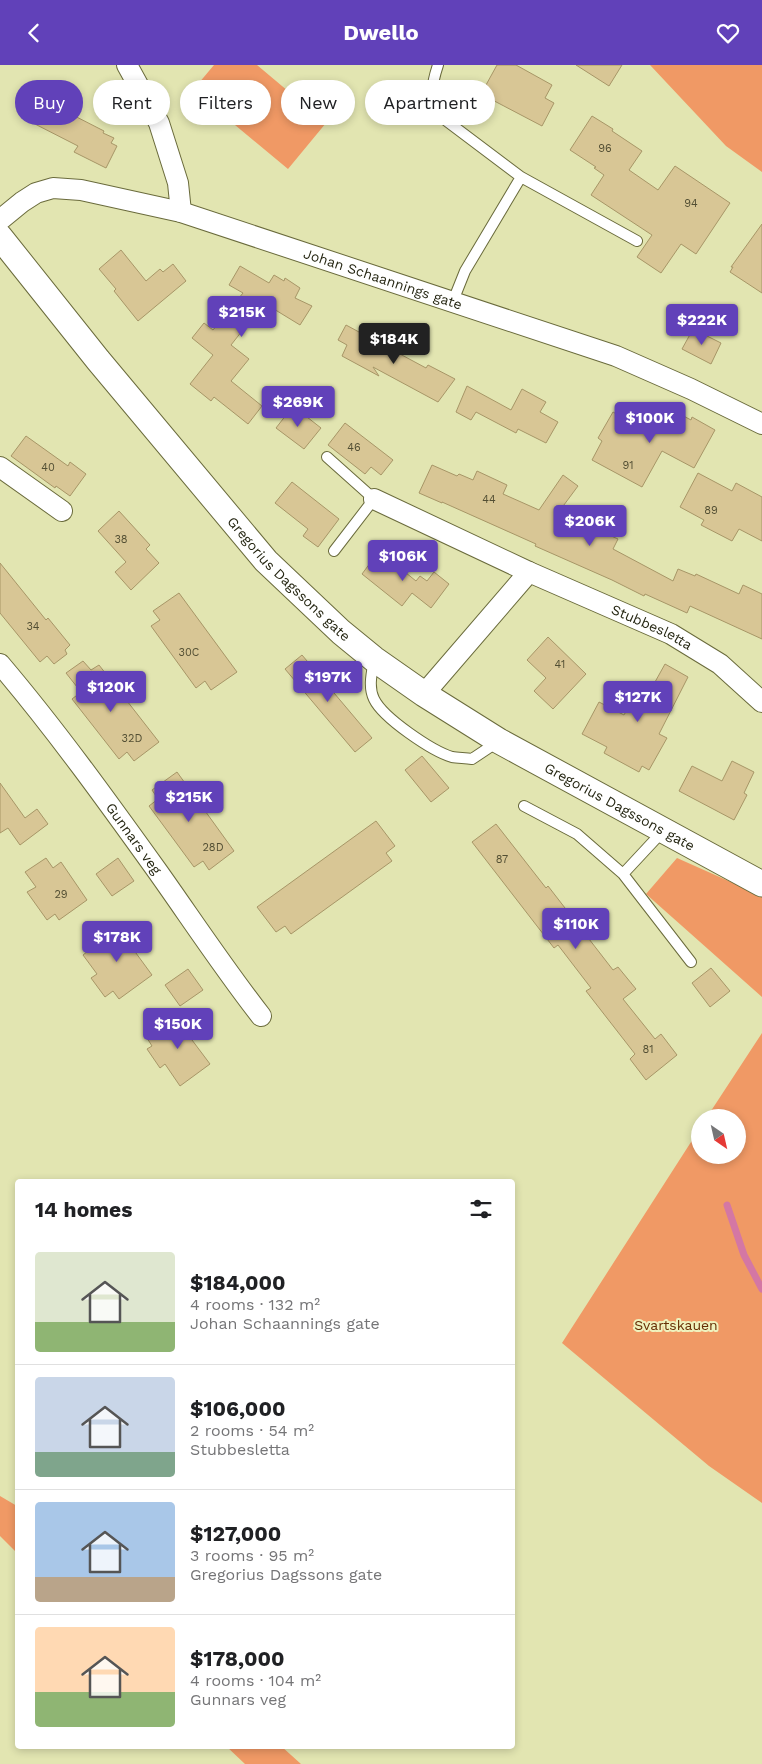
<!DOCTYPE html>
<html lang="en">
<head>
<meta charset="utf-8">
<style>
  body { margin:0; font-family:"Work Sans",sans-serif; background:#f6f6f6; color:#202124; height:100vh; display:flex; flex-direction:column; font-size:19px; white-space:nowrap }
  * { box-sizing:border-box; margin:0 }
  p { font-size:16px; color:#757577 }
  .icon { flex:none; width:28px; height:28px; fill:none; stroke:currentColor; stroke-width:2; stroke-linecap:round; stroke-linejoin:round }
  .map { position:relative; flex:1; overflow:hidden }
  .drawer { position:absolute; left:15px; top:1114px; width:500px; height:570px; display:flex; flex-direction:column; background:#fff; border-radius:5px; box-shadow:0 2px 8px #0003 }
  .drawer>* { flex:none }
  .banner { position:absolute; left:15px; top:15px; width:500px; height:45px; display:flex; gap:10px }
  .needle { width:32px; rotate:146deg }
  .fabs { position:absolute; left:691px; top:1044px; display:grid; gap:10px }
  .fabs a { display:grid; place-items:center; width:55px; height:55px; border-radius:50%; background:#fff; box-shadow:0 2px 8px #0003; font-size:25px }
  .price { position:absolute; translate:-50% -42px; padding:0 11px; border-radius:5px; background:#6141b9; color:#fff; font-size:16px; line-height:32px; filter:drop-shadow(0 1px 2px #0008) }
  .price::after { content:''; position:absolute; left:50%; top:30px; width:15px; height:11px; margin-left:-8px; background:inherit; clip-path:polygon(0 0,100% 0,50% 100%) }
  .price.selected { background:#222; color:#fff }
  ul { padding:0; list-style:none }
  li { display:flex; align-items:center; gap:15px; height:125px; padding:0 20px }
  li+li { border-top:1px solid #e0e0e0 }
  li span { display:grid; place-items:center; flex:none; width:140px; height:100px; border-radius:5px; color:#555 }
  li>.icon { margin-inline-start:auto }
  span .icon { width:60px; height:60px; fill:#fffc; stroke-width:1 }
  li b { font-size:21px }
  h2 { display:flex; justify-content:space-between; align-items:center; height:60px; padding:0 20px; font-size:21px }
  .chip { padding:0 18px; border-radius:22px; background:#fff; box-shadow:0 2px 8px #0003; font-size:18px; line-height:45px }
  .chip.selected { background:#6141b9; color:#fff }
  header { display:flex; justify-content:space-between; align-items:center; height:65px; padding:0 20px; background:#6141b9; color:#fff; font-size:22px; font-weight:700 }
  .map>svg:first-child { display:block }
  .green { fill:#f09965 }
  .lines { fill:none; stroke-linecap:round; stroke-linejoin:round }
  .stream { stroke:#d477a4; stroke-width:7 }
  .building { fill:#d8c695; stroke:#a79667 }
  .service-casing { stroke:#6a6b3c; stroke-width:12 }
  .minor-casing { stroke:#6a6b3c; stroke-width:22 }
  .tertiary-casing { stroke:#6a6b3c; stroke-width:27 }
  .service { stroke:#fff; stroke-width:10 }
  .minor { stroke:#fff; stroke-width:20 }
  .tertiary { stroke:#fff; stroke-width:25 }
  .labels { text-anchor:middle; stroke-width:4; stroke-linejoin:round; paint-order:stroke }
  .number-label { font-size:11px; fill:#524e33 }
  .street-label { font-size:14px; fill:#252612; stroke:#eff2be }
  .park-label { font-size:14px; fill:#662e04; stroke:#eff2be }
</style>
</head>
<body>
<header><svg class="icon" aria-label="back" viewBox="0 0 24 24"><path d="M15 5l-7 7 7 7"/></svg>Dwello<svg class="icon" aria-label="heart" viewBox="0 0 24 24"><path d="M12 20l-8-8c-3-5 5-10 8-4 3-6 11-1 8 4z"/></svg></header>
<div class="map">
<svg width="762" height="1699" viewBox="0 0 762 1699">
  <rect width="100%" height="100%" fill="#e2e5b1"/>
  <path class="green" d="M214 0H257L326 58 288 104 193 25Z
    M650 0H762V107L726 81Z
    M677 793 751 826 762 832V932L646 829Z
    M762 968V1438L709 1401 562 1278 700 1063V1090H738V1052H707Z
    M0 1431 17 1441V1488L0 1471Z
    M226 1681H281L301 1699H245Z"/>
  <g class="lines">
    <path class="stream" d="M727 1140 744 1190 762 1224"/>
  </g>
  <path class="building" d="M497 0H516L552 20 545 33 554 38 542 61 481 29Z
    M576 0H622L609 21Z
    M45 29 62 37 59 43 104 66 103 68 114 73 111 78 117 81 106 103 74 87 78 81 31 57Z
    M592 51 613 64 612 66 642 86 629 105 658 125 675 101 730 138 696 189 681 179 661 208 637 192 652 170 591 130 604 110 594 103 596 102 570 85Z
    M762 159V228L730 207 733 202H731Z
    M121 185 146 216 160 204 163 207 173 199 186 216 138 256 114 226 116 224 99 204Z
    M240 201 269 218 274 210 284 216 285 213 300 223 295 233 312 241 300 260 264 238 231 280 249 294 231 316 262 341 248 359 214 332 211 336 190 319 213 290 192 273 204 258 213 265 243 228 229 220Z
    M346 260 426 303 428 300 455 314 438 337 373 302 379 311 342 291 347 280 338 275Z
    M693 264 721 278 711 299 682 284Z
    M467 321 511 345 522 324 546 337 540 347 558 357 546 378 518 364 516 368 476 347 471 355 456 347Z
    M293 341 321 363 304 384 276 363Z
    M665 341 691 355 692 352 715 365 694 403 662 386 642 422 592 395 602 376 598 373 613 347 651 368Z
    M345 358 393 395 381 410 371 402 365 409 328 380Z
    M26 371 68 401 70 397 86 409 70 431 56 421 55 423 11 391Z
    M432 400 457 411 459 409 473 415 477 406 507 420 503 429 539 445 563 410 578 421 555 452 596 470 598 465 618 474 613 484 673 516 678 504 695 511 696 509 739 529 743 520 762 529V574L690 541 687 548 645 529 644 531 612 515 535 481 536 479 442 437V438L419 428Z
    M698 408 732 426 736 418 762 432V476L739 464 732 476 701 460 704 455 680 442Z
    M292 417 339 454 318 482 303 471 308 464 275 438Z
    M119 446 150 480 146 484 159 498 131 525 115 507 126 497 98 466Z
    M379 486 416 516 420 511 427 516 434 507 449 519 431 543 412 528 402 541 362 509Z
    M0 498 46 555 48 553 70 580 65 585 67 589 54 599 47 591 40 597 0 548Z
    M179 528 237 607 211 625 205 616 196 623 151 561 160 555 153 546Z
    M548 572 586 609 553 644 534 626 546 613 527 595Z
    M302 590 372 673 355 687 285 604Z
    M83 596 91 605 99 600 159 677 134 696 127 687 119 694 72 634 81 627 66 608Z
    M665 599 688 612 659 669 667 673 649 705 642 701 639 707 604 688 607 682 582 669 599 637 624 650 630 639 640 644Z
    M422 691 449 723 431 737 405 705Z
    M732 696 754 707 744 728 747 730 734 755 679 726 692 701 722 716Z
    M177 707 234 786 209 805 203 796 194 802 149 741 158 734 152 725Z
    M0 718 25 753 37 744 48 759 20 780 8 763 0 768Z
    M376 756 395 781 386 788 392 796 291 869 285 861 276 867 257 842Z
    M496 759 546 823 548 821 613 905 618 902 636 924 623 934 655 974 661 969 677 990 646 1015 630 994 635 989 586 926 591 923 558 880 554 883 472 777Z
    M46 793 53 803 61 797 87 835 59 855 55 849 47 855 27 827 36 822 25 807Z
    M118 793 134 816 112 831 96 809Z
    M123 858 139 880 133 884 152 910 119 934 113 926 105 932 91 913 97 909 83 890Z
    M711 903 730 926 710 942 692 918Z
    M188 904 203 925 180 941 165 920Z
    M182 948 198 970 192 975 210 999 180 1021 165 999 160 1003 147 984 152 981 147 973Z"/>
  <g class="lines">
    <defs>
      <path id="service" d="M438 0C431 21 430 31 440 51L521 112 637 176
        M453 236 465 206 521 112
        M327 392 374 434 334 486
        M374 595C372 607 368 622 374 634 383 653 432 686 452 692 458 693 465 693 472 694L499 676
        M524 741 577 769 623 809 691 897
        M623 809 663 766"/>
      <g id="minor">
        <path d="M127 0 159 58 178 118 181 147"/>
        <path id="s1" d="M0 155 22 137 36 128 53 123 81 125 181 147 616 291 691 324 762 359"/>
        <path d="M0 402 62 446"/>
        <path id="s2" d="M374 434 529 507 671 569 720 599 762 637"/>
        <path id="s3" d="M0 599C56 665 107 736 158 807 192 855 225 905 261 951"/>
        <path d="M424 629 529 507"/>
      </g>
      <g id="tertiary">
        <path id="s4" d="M0 172 98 295 266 496 341 567 374 594 424 629 499 676 762 819"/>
      </g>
    </defs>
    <use href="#service" class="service-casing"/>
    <use href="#minor" class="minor-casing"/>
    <use href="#tertiary" class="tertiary-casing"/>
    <use href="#service" class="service"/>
    <use href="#minor" class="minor"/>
    <use href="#tertiary" class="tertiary"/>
  </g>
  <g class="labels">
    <g class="number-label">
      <text x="605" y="87">96</text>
      <text x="691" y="142">94</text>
      <text x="354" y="386">46</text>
      <text x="628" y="404">91</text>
      <text x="48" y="406">40</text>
      <text x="489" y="438">44</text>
      <text x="711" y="449">89</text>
      <text x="121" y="478">38</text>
      <text x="33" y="565">34</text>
      <text x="189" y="591">30C</text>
      <text x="560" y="603">41</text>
      <text x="132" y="677">32D</text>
      <text x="213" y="786">28D</text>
      <text x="502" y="798">87</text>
      <text x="61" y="833">29</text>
      <text x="648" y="988">81</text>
    </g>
    <g class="street-label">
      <text dy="5" stroke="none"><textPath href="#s1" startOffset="406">Johan Schaannings gate</textPath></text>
      <text dy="5" stroke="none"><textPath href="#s4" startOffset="448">Gregorius Dagssons gate</textPath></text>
      <text dy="5" stroke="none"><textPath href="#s2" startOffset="306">Stubbesletta</textPath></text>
      <text dy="5" stroke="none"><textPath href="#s4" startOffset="852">Gregorius Dagssons gate</textPath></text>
      <text dy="5" stroke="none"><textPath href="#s3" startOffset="220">Gunnars veg</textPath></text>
    </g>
    <g class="park-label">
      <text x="676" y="1265">Svartskauen</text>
    </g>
  </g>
</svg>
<div class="fabs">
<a><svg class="needle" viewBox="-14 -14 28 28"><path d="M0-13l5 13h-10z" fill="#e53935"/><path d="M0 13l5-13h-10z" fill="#757577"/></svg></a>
</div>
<b class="price" style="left:242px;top:273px">$215K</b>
<b class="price" style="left:702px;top:281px">$222K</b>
<b class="price selected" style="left:394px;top:300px">$184K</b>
<b class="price" style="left:298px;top:363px">$269K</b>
<b class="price" style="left:650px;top:379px">$100K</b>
<b class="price" style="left:590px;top:482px">$206K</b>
<b class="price" style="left:403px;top:517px">$106K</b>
<b class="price" style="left:328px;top:638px">$197K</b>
<b class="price" style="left:111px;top:648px">$120K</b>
<b class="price" style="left:638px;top:658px">$127K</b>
<b class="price" style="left:189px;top:758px">$215K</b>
<b class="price" style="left:576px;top:885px">$110K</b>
<b class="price" style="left:117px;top:898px">$178K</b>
<b class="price" style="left:178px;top:985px">$150K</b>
<div class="banner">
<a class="chip selected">Buy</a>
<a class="chip">Rent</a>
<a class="chip">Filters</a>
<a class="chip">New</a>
<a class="chip">Apartment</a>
</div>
<section class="drawer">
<h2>14 homes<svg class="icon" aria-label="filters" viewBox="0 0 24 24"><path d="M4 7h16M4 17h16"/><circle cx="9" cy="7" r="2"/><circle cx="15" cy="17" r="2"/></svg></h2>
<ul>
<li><span style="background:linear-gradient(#dfe7d0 70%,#8fb573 0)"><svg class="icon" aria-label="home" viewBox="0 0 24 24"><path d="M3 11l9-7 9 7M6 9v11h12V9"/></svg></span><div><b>$184,000</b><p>4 rooms · 132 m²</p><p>Johan Schaannings gate</p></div></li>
<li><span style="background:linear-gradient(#c9d6e8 75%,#7fa58c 0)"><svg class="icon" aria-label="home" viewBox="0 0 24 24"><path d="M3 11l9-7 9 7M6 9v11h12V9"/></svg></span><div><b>$106,000</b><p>2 rooms · 54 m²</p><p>Stubbesletta</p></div></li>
<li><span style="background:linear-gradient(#a9c7e8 75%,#b9a48a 0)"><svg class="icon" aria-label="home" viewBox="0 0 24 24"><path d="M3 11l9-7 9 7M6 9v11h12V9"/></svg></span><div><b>$127,000</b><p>3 rooms · 95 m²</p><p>Gregorius Dagssons gate</p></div></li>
<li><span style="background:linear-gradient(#ffd9b3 65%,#8fb573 0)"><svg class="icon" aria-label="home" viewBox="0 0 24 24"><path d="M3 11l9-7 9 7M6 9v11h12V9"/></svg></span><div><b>$178,000</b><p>4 rooms · 104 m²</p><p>Gunnars veg</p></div></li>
</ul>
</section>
</div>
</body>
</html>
